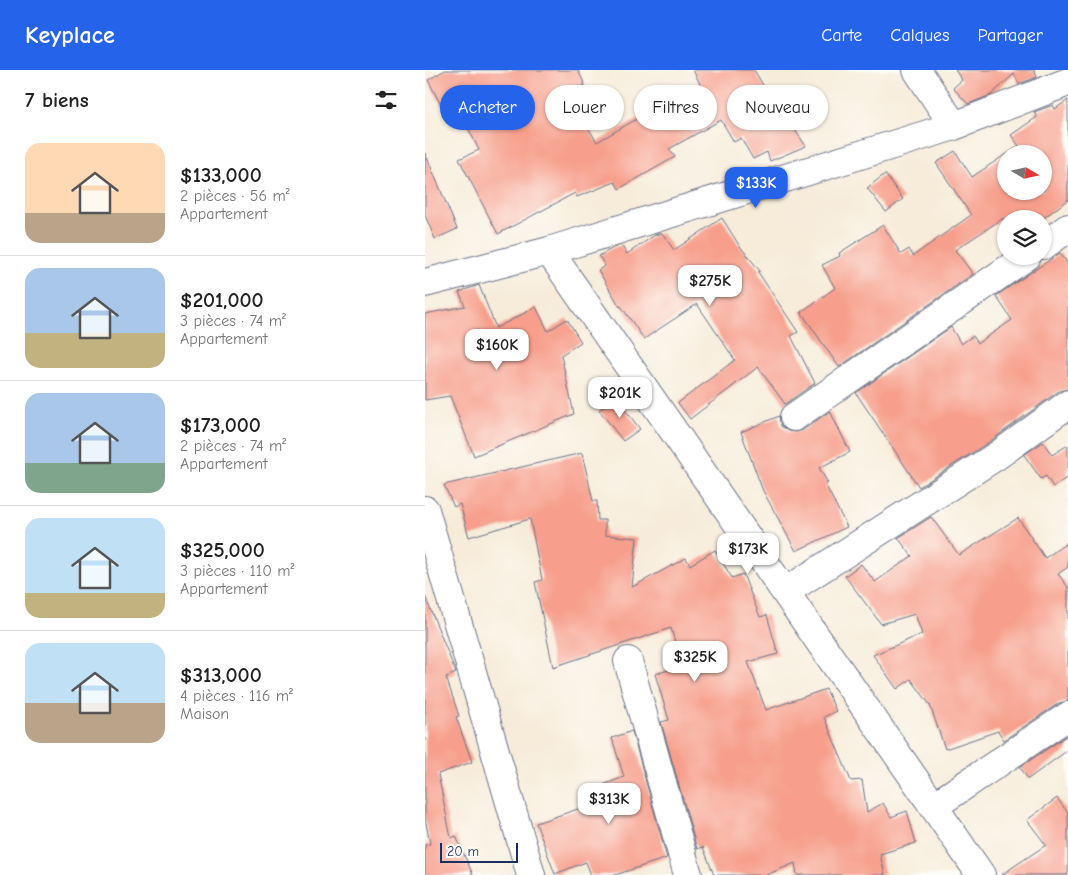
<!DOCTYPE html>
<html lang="fr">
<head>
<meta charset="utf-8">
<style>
  body { margin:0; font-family:"Comic Neue",sans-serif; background:#f6f6f6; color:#222; height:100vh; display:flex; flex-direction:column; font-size:19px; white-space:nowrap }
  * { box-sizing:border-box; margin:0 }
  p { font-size:16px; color:#767676 }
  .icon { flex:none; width:28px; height:28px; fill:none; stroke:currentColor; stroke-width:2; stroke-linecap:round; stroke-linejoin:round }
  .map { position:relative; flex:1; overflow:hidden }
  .drawer { display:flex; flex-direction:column; background:#fff; width:425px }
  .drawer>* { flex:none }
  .guide { position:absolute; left:15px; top:15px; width:475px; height:45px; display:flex; gap:10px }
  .needle { width:32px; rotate:99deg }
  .buttons { position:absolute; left:572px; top:75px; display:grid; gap:10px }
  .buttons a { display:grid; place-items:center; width:55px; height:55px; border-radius:50%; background:#fff; box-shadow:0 1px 4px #0004; font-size:25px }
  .scale { position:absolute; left:15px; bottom:12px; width:78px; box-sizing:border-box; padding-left:5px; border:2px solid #1b2f5e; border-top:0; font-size:14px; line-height:18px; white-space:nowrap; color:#1b2f5e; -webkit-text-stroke:4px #fdfcf7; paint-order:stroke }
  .price { position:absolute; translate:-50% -42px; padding:0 11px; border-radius:10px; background:#fff; color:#222; font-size:16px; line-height:32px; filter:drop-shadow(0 1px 2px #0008) }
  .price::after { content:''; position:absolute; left:50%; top:30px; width:15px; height:11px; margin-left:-8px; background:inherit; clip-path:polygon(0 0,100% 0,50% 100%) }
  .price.selected { background:#2563eb; color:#fff }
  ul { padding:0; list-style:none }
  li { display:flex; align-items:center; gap:15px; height:125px; padding:0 25px }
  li+li { border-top:1px solid #e0e0e0 }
  li span { display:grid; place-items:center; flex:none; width:140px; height:100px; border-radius:15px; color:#555 }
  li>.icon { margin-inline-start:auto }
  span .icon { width:60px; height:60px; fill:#fffc; stroke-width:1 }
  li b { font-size:21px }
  h2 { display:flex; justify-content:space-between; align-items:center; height:60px; padding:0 25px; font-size:21px }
  .tag { padding:0 18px; border-radius:22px; background:#fff; box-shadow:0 1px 4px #0004; font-size:18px; line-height:45px }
  .tag.selected { background:#2563eb; color:#fff }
  header { display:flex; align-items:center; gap:30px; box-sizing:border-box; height:70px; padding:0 25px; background:#2563eb; color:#fff }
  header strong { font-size:24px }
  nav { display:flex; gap:28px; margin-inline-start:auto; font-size:18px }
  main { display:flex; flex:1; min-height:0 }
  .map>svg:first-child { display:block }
  .building { fill:#f79f8c }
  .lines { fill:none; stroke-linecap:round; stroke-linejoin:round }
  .minor-casing { stroke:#687189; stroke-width:30 }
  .minor { stroke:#fff; stroke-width:28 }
</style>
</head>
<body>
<header>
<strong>Keyplace</strong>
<nav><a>Carte</a><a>Calques</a><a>Partager</a></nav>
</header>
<main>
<section class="drawer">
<h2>7 biens<svg class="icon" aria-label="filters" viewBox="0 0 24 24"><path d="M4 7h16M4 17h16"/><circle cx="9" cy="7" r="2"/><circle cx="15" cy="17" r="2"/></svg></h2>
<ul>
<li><span style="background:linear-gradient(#ffd9b3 70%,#b9a48a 0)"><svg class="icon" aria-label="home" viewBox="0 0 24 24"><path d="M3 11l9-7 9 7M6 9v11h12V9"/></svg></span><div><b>$133,000</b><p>2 pièces · 56 m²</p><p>Appartement</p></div></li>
<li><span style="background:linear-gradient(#a9c7e8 65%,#c2b280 0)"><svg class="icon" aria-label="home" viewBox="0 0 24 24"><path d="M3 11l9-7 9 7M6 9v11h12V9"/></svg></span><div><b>$201,000</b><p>3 pièces · 74 m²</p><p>Appartement</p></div></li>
<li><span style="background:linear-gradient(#a9c7e8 70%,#7fa58c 0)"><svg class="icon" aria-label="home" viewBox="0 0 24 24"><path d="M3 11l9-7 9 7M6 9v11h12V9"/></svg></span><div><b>$173,000</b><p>2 pièces · 74 m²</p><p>Appartement</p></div></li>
<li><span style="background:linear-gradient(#bfe0f5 75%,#c2b280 0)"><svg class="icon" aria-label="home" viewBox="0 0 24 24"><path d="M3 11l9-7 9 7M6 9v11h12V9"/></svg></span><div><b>$325,000</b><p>3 pièces · 110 m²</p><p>Appartement</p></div></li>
<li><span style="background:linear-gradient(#bfe0f5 60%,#b9a48a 0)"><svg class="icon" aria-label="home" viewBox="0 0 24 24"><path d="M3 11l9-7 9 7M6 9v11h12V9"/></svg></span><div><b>$313,000</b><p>4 pièces · 116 m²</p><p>Maison</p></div></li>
</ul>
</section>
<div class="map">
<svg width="643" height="805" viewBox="0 0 643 805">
  <rect width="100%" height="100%" fill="#fdfcf7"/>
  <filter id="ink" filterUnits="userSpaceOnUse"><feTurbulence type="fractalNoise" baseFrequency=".02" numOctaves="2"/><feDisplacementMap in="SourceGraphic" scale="10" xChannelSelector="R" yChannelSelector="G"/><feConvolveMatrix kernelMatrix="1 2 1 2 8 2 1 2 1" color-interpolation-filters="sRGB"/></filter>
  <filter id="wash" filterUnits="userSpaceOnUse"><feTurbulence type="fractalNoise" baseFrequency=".0096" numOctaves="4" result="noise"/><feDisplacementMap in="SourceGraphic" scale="20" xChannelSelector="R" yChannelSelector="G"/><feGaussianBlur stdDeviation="1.12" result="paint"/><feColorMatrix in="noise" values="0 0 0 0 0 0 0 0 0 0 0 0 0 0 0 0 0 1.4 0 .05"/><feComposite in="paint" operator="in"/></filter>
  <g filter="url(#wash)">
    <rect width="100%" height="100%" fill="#f7ecda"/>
    <g id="blocks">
      <path class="building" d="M20 0H153L160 15 142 24 172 72 222 43 225 48 267 24 264 19 275 14 268 0H329L360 52 363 50 381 76 345 91 342 82 328 89 316 68 309 72 296 50 244 79 250 87 194 119 190 112 152 127 150 123 73 164 34 89 54 80 33 37 21 45 3 10Z
        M530 0H609L612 7 594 14 589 4 566 25 543 34 528 18 537 10Z
        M643 30V130L617 149H577L530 180 548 204 414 297 376 242 410 218 397 195 415 186 414 183 458 155 476 184 484 179 488 186 546 145 511 93 530 81 547 107 581 84V121H619V84H582L594 76 586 65 612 47 609 42 628 35 630 39Z
        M0 83 32 159 10 169 0 145Z
        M460 104 478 129 461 142 442 118Z
        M297 148 314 175 335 201 333 202 373 262 366 266 390 313 360 334 333 297 265 349 253 333 310 290 272 234 219 269 196 236 195 237 173 200 180 196 174 186 188 178 196 175 202 184 230 165 237 163 249 180Z
        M635 183 643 194V319L634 321 564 372 494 417 431 323 526 257 536 274 548 266 553 273 587 250 571 226Z
        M54 215 71 258 111 237 123 261 142 249 156 272 136 285 149 344 49 386 25 326 0 330V244L40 236 34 222Z
        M191 328 215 359 198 371 174 340Z
        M405 341 425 382 394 398 403 413 400 414 422 457 371 481 338 421 316 362 354 346 356 356 363 361 371 362 378 360Z
        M618 372 627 385 643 375V407L628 417 621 406 616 409 599 385Z
        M157 383 168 431H172L173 450H180V465L212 468 207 517 261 488 265 495 290 480 307 508 318 504 335 547 342 545 353 584 323 592 341 640 401 619 411 641 399 647 426 711 437 710 442 742 458 733 466 747 482 741 491 773 455 784 460 805H372L370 793 341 805H289L278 777 272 779 236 652 244 650 230 604 257 596 246 558 128 597 110 512 117 510 105 449 44 467 35 434 29 437 19 415Z
        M506 447 534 485 593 448 620 488 643 472V497L633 504 643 517V631L634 633 579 670 573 661 520 679 505 635 486 609 472 619 448 585 497 564 490 544 456 554 420 506 436 494 450 512 487 486 473 468Z
        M0 526 31 603 21 607 34 646 31 647 47 692 13 704 26 768 31 766 48 805H0V775L5 774 0 748Z
        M207 661 242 788 190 805H166L161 792 130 804 111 753 183 729 178 715 199 707 187 668Z
        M643 665V680L603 709 595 697Z
        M632 728 643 743V805H576L621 775 602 750Z"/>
    </g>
  </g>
  <g filter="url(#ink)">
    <use href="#blocks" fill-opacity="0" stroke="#687189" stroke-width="1"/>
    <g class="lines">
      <defs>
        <path id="minor" d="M492 0 529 56
          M619 175 643 158
          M124 181 556 805
          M0 213 124 181 529 56 643 12
          M369 347 602 186
          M0 440 106 805
          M360 522 573 385 643 334
          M203 591 263 805
          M509 736 643 646"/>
      </defs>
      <use href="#minor" class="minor-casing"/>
      <use href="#minor" class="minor"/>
    </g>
  </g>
</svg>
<div class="buttons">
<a><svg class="needle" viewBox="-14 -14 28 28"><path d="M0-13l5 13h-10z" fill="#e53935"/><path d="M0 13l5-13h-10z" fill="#767676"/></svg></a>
<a><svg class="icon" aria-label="layers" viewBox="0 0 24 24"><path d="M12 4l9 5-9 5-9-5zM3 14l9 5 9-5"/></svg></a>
</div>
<div class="scale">20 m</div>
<b class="price selected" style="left:331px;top:139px">$133K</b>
<b class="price" style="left:285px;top:237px">$275K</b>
<b class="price" style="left:72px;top:301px">$160K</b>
<b class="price" style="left:195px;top:349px">$201K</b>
<b class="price" style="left:323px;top:505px">$173K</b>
<b class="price" style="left:270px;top:613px">$325K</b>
<b class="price" style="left:184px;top:755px">$313K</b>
<div class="guide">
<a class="tag selected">Acheter</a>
<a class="tag">Louer</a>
<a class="tag">Filtres</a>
<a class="tag">Nouveau</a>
</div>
</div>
</main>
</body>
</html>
